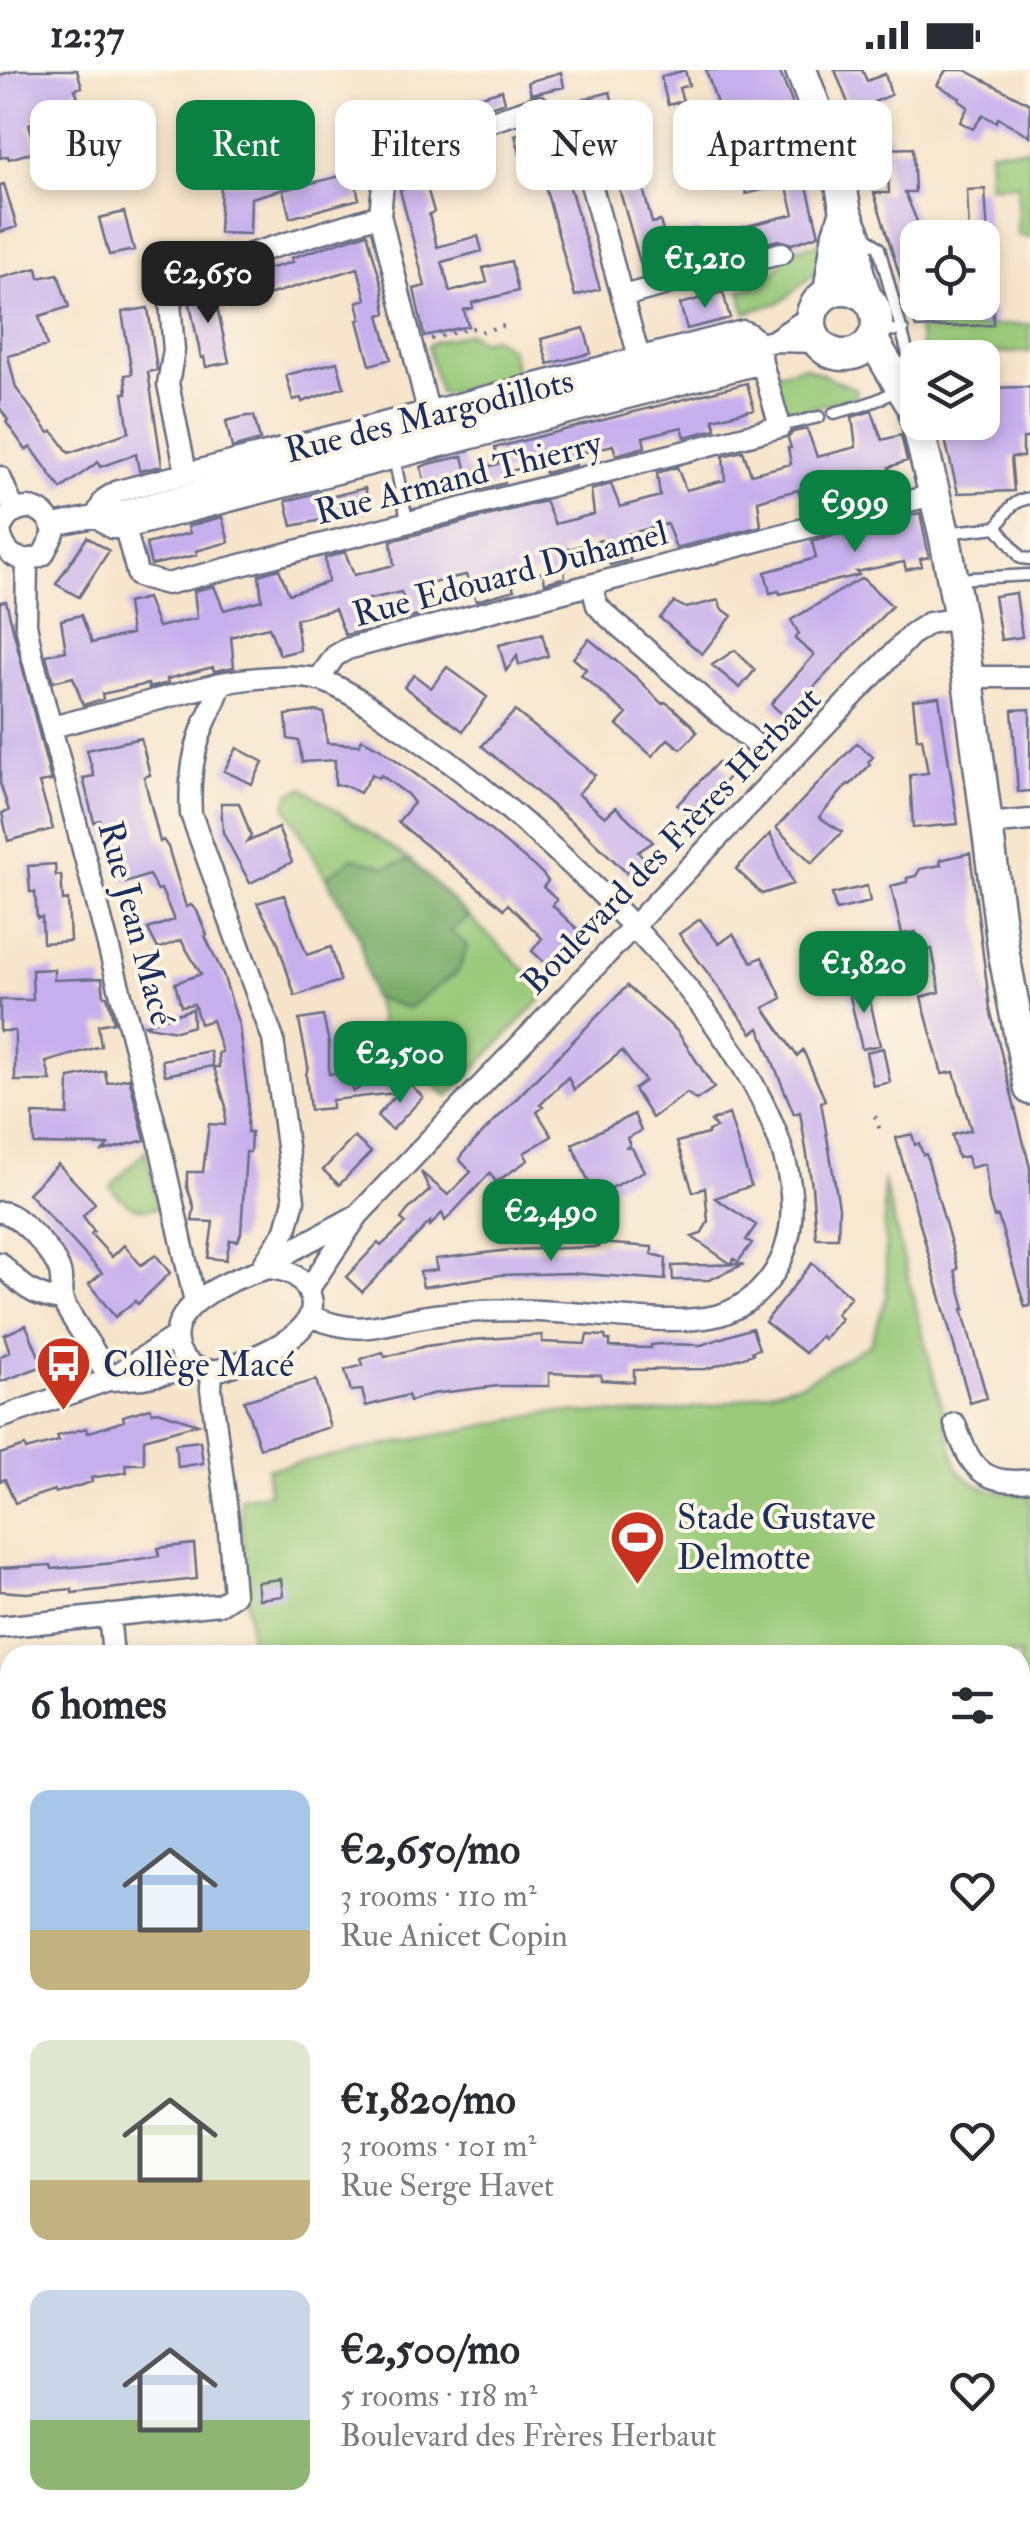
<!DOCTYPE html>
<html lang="en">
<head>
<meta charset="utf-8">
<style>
  body { margin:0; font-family:"IM FELL Double Pica",serif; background:#f7f7f7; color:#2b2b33; height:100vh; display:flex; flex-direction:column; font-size:38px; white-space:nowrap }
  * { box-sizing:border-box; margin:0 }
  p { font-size:32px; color:#7c7c81 }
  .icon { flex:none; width:55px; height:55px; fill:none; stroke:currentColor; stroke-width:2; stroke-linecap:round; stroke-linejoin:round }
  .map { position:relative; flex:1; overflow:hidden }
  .details { position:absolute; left:0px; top:1575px; width:1030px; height:892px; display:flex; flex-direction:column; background:#fff; border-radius:30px 30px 0 0; box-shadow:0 5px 15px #0003 }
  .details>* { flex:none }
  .top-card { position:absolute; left:30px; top:30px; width:970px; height:90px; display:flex; gap:20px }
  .tools { position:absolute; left:900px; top:150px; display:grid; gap:20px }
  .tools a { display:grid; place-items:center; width:100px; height:100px; border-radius:20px; background:#fff; box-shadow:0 5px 15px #0003; font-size:50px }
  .price { position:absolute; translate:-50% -85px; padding:0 22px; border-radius:20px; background:#0b8043; color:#fff; font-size:32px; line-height:65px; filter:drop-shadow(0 2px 5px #0008) }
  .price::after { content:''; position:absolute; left:50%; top:60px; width:30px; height:22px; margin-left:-15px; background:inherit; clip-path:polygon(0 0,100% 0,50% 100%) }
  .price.active { background:#222; color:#fff }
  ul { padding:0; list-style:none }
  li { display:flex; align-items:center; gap:30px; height:250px; padding:0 30px }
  li span { display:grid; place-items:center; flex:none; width:280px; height:200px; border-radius:20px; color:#555 }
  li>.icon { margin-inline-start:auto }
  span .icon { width:120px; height:120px; fill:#fffc; stroke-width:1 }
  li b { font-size:42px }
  h2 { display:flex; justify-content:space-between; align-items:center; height:120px; padding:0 30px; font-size:42px }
  .pill { padding:0 35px; border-radius:20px; background:#fff; box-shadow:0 5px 15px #0003; font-size:35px; line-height:90px }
  .pill.active { background:#0b8043; color:#fff }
  .status { display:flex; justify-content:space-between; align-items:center; height:70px; padding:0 50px; background:#fff; direction:ltr }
  .status svg { height:28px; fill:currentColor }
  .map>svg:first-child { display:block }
  .green { fill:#9aca7a; stroke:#5a7c6c; stroke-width:2.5 }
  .forest { fill:#7bae6a; stroke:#4b6e64; stroke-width:2.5 }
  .building { fill:#c6afed }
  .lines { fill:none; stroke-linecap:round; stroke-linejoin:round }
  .lane-casing { stroke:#686e84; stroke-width:15 }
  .street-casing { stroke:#686e84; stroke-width:25 }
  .secondary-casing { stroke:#686e84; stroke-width:35 }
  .path { stroke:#686e84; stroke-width:4; stroke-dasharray:2.5 8; stroke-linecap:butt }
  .lane { stroke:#fff; stroke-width:10 }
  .street { stroke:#fff; stroke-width:20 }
  .secondary { stroke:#fff; stroke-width:30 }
  .labels { text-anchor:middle; stroke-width:8; stroke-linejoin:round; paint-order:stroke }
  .street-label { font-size:35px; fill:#1b2f5e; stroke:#fcf5e5 }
  .poi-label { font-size:35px; fill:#1b2f5e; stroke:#fcf5e5; text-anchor:start }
</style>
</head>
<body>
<div class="status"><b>12:37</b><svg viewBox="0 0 49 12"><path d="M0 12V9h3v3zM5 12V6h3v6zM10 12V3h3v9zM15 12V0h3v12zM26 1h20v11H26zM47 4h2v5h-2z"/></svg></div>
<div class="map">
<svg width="1030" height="2467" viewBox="0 0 1030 2467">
  <rect width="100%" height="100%" fill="#fcf5e5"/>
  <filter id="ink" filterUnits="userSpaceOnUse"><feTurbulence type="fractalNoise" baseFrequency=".01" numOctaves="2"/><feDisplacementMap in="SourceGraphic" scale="20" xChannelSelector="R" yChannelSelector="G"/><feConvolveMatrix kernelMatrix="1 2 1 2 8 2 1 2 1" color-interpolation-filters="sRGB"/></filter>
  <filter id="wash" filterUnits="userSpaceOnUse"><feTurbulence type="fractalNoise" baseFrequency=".0048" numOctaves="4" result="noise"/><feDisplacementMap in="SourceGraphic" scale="40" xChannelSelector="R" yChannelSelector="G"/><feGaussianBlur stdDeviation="2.25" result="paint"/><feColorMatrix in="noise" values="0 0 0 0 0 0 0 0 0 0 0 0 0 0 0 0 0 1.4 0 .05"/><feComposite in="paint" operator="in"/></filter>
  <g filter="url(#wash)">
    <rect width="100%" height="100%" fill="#f6e4ca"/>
    <path class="green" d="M1030 79V167L1017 165 1018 115H988L990 80Z
      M826 172 821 195 815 203 781 232 745 243 740 220 765 214 793 179Z
      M1030 254V282L923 285 918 259Z
      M469 263 480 271 493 267 510 278 516 301 510 308 445 324 439 322 428 277 431 273Z
      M804 296 855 319 857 326 789 344 779 340 770 305Z
      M303 718 410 790 548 922 448 1027 388 970 381 957 359 866 286 737 289 724Z
      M146 1080 158 1138C134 1142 126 1135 110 1117Z
      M883 1109 958 1400C980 1422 999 1424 1030 1421V1806L1020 1807V1585H251L240 1428 269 1423 267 1399 552 1342 645 1344 718 1335 804 1312 870 1274 887 1226Z
      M1030 1833V1920L1020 1923V1834Z
      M0 1863 10 1864V1929L0 1930Z
      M0 2032 10 2036V2165L0 2166Z"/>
    <path class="forest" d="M353 788 386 797 410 790 469 847 450 861 468 876 458 902 408 938 372 927 359 866 326 807Z"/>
    <g id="blocks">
      <path class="building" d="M17 0H77L82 17 75 19 80 34 69 37 70 42 29 54 37 81 9 89 8 86 0 88V5Z
        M685 0 689 15 679 18 683 31 668 35 661 7Z
        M706 0H779L819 99 820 104 805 108 819 165 792 174 778 170 706 189 703 178 670 188 673 198 644 206 605 69 599 70 592 44 584 46 580 30 610 22 621 64 625 63 629 80 633 79 652 153 660 151 665 169 698 158 701 168 794 144 786 114 746 124 742 109 734 111 724 73 721 56 724 55Z
        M835 0H862L867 11 885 4 891 25 874 32 891 73 869 82 865 77Z
        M946 0H965L1030 34V66L998 48 996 52 983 45 973 59 960 52 968 37 959 30 960 28 937 15Z
        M561 2 564 17 531 24 528 12Z
        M502 20 505 32 441 53 437 39Z
        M538 59 543 80 557 77 563 94 600 219 575 226 536 83 521 87 515 65Z
        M475 71 480 89 471 91 473 97 445 106 438 83Z
        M913 78 915 122H905L918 154V232H970V241L993 239V255L916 258 874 123H889L887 79Z
        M422 100 434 142 429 144 437 177 478 166 482 181 442 192 450 222 487 212 483 198 511 191 518 221 472 233 473 238 464 240 468 256 424 266 414 219 425 216 400 120 405 118 402 105Z
        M353 103 359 129 290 148 283 120Z
        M274 104 277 114H286L287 118 251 128 250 164 219 163 221 112 259 113 258 108Z
        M4 114 17 157 0 162V115Z
        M985 119 988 168H973L972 163 969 164 967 120Z
        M124 142 134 180 109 185 99 148Z
        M367 163 382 216 386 243 379 245 391 289 370 295 358 250 361 249 357 232 366 229 358 198 248 231 242 206 293 192 291 188Z
        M37 198 39 208 58 204 69 237 39 246 47 276 8 286 16 318 49 363 53 361 69 383 129 362 123 323H127L125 305 132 304 122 242 148 238 157 300 148 302 162 396 139 401 136 384 100 397 98 392 61 419 31 377 26 380 6 352 8 350 0 338V208Z
        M212 214 229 292 206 297 204 287 201 288 189 229 198 217Z
        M723 222 730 248 687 259 680 234Z
        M584 258 591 283 548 294 541 269Z
        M337 292 344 317 302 332 301 328 293 330 286 305Z
        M747 313 754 339 713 349 716 359 685 367 682 357 643 367 645 377 616 385 613 375 574 385 576 395 545 403 542 393 503 403 505 413 471 422 468 412 427 423 421 397 428 394 463 386 467 402 483 398 498 394 495 378 502 376Z
        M1030 317V368H1023V387H1011L1014 421 958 423 941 353 982 352V318Z
        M872 341 882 370 901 365 907 391 889 397 896 420 873 426 863 403 843 408 824 414 827 438 807 444 798 420 778 425 758 431 761 456 676 478 667 454 627 464 630 490 610 495 601 470 583 475 562 481 565 507 545 513 543 502 511 511 514 520 476 531 466 505 447 509 427 515 430 543 410 548 401 522 361 531 366 560 345 565 335 539 316 544 296 549 300 580 280 585 269 557 251 561 231 567 234 597 214 601 213 597 167 609 168 613 149 618 148 614 102 624 103 629 83 635 73 607 53 612 46 585 66 581 61 550 81 545 92 573 131 564 127 533 147 528 158 557 197 548 194 521 214 516 224 540 262 530 259 505 279 499 289 524 328 512 325 488 345 482 354 505 394 495 391 471 545 431 555 454 594 444 591 420 611 414 620 437 660 426 657 403 677 397 686 420 725 410 723 386 743 381 751 404 791 394 788 378H791L788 368 793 362 807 359 817 387 856 377 852 347Z
        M247 346H254L260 370 232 378 226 351Z
        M365 418 371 440 292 456 286 431 320 422 322 429Z
        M920 443 929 487 920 489 922 496 906 500 904 492 856 502 859 505 780 524 779 521 770 523 765 502 816 488 812 471Z
        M222 447 229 472 196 481 197 485 151 495 146 474 190 463 188 456Z
        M87 467 109 481 79 527 56 514Z
        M862 508 892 536 785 647 771 634 814 585 795 569 799 564 791 550Z
        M1016 523 1022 567 1001 570 994 526Z
        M719 530 721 538 732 546 702 584 660 548 674 532 686 538Z
        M6 531 51 711 39 713 53 759 8 771 2 743 9 741 0 713V532Z
        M542 564 548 586 519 595 517 586 506 601 499 575Z
        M589 569 637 608 662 634 665 632 671 636 693 656 697 662 681 679 668 669 652 686 617 655 627 644 581 605 586 599 573 588Z
        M735 580 755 600 740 618 712 595Z
        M447 597 487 627 463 661 404 617 414 605 431 618Z
        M939 627 958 754 913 758 910 705 928 703 922 668 917 669 913 630Z
        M1030 639V721L1018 722 1012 640Z
        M317 641 324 643 327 673 359 675 362 669 381 679 474 747 543 804 548 811 543 817 557 830 552 835 581 863 576 870 549 897 532 881 542 868 508 834 504 839 398 752 414 733 408 725 381 705 379 708 372 704 360 723 344 715H335V690L302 692 299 671 288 669 286 645Z
        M515 641 595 705 578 724 605 747 616 737 653 772 638 782 647 793 632 808 584 762 482 676Z
        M141 668 150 705 144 707 160 772 163 770 168 777 186 837 191 835 197 841 207 865 205 866 223 904 239 956 248 1029 247 1062H251L250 1082H246L241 1163 238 1171 230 1170 226 1190 208 1188 213 1152 192 1151 194 1137 187 1117V1102H203L209 1054 225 1055 226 1037 214 997H219L218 983 222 982 212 950 200 954 194 934 181 936 175 913 201 904 181 870 158 879 148 859 174 850 161 819 157 820 149 805 125 813 100 750 94 752 83 708 94 706 87 680Z
        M857 673 873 687 868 692 870 695 850 715 848 714 819 747 842 762 812 793 776 758Z
        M237 678 263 692 252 714 224 701Z
        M718 692 731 705 690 748 677 735Z
        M221 733H239L251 766 247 772 278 758 292 792 250 813 223 763Z
        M770 764 793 814 762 824 736 799Z
        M970 783 990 939 1030 1098V1236L1025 1237 998 1146 994 1147 989 1131 985 1094 970 1098 967 1086 958 1088 952 1065 971 1060 954 1002 942 1004 921 927 940 922 932 879 920 881 916 862 902 864 891 816 907 812V808L916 806 920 799 941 795 940 790Z
        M55 794 56 806 61 805 63 831 68 830 70 871 43 873 42 847 37 848 35 822H30L28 796Z
        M867 816 870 832 836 840 832 824Z
        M284 825 307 885 331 877 340 911 295 926 277 870 257 833Z
        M700 849 719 874 733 864 752 892 762 887 782 928 764 938 797 986 803 980 825 1030 821 1032 839 1137 838 1168H816L812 1116 800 1042 794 1044 759 958 752 963 679 864Z
        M850 878 859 913 841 917 834 882Z
        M54 899V910L102 908 104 926H107L114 952 98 955 101 976 46 992 51 1011H15V961H0V930H33L32 900Z
        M866 913 880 975 862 979 848 918Z
        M627 916 677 961 714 1018 696 1030 687 1023 652 1048 634 1019 645 1011 622 981 574 1020 568 1007 540 1035 543 1037 537 1042 552 1066 524 1083 528 1090 496 1112 490 1103 445 1151 442 1143 430 1156V1152L362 1222 346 1207 378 1173 381 1176 406 1153 401 1149 408 1140 430 1120 421 1102 448 1125 471 1102 459 1089 463 1083Z
        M192 939 193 956 176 961 143 955Z
        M323 946 329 973V1004L351 1001 353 1022 383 1002 396 1023 332 1030V1038L310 1040 306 1005 308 996 299 950Z
        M883 978 890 1012 873 1016 866 982Z
        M210 981 213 996 165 1005 162 990Z
        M105 1001 107 1013 129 1008 145 1070 103 1081 108 1075 34 1074 33 1044 68 1045 69 1008Z
        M408 1012 423 1027 392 1060 377 1046Z
        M634 1044 641 1061 627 1068 630 1075 627 1077 632 1078 644 1101 595 1126 572 1074Z
        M729 1044 751 1116 715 1128 756 1155 746 1170 752 1173 738 1192 734 1189 731 1194 692 1167 701 1164 708 1152 705 1118 693 1122 677 1072 708 1064V1061L716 1058 711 1051Z
        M912 1064 915 1075 919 1073 923 1085 926 1084 958 1199 955 1200 965 1239H962L987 1328 970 1333 896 1068Z
        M354 1067 371 1082 339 1115 323 1100Z
        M58 1094 95 1133 83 1146 94 1161 91 1164 112 1187 124 1175 141 1195 156 1185 170 1203 138 1234 135 1231 115 1247 89 1214 102 1203 28 1123Z
        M599 1173 652 1177V1184L666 1188 665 1210 570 1203 500 1205 423 1217 420 1202 437 1200 435 1189 510 1180 599 1177Z
        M812 1193 851 1227 836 1244 841 1249 824 1269 821 1266 805 1283 765 1252Z
        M744 1194 709 1210H673L672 1196Z
        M26 1255 43 1296 0 1312V1286L10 1282 4 1265Z
        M752 1258 759 1279 752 1281 753 1284 706 1299 634 1300V1312L601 1310V1305L549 1303V1316H498L431 1324 410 1331 408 1325 366 1336 362 1320 351 1321 345 1300 363 1295 361 1289 383 1282 385 1287 426 1276 472 1270 542 1265V1272L585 1274 587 1265 605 1266 606 1270H610V1277L651 1278V1275L660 1274 701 1275Z
        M316 1310 330 1357 260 1378 244 1331Z
        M150 1338 152 1342 158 1341 198 1354 144 1369V1394H125L127 1402 91 1408 92 1412 55 1423 54 1420 15 1433 5 1409 0 1411V1384L25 1376 26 1380 59 1371 57 1366 86 1358 87 1363 124 1351 123 1346Z
        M200 1371 203 1393 178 1397 175 1374Z
        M194 1474 197 1509 72 1523V1519L27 1523 0 1521V1498L51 1495 52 1499 114 1493 159 1486 158 1478Z
        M281 1509 283 1526 259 1529 257 1512Z"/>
    </g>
  </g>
  <g filter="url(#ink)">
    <use href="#blocks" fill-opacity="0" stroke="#686e84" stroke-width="2.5"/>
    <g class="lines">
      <defs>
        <path id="lane" d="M876 259 903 261
          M834 343C863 335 902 329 911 295L879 178 869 169 862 167
          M780 356 819 347
          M394 388 408 454
          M997 457 1021 488 1030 489
          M997 457C1007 442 1011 431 1030 428
          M945 463 997 457
          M954 509 1030 505"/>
        <path id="street" d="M623 226 782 183
          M743 261C757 266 761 280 762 293L125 458H112L96 446 105 429 118 421Z
          M773 271 811 246
          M428 341 380 145 384 103 402 80 539 36 578 67 639 287
          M186 402 168 314 174 280 170 233 191 202 380 145
          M0 407 14 440
          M53 455 119 442 773 271 817 272
          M125 458 138 506 167 514 780 357 762 293
          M0 461C10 430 47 430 54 463L43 485C20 496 4 485 0 461
          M27 490 26 554 32 585 158 1066 195 1232
          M592 516 597 535 604 543 756 675
          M968 607H1030
          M318 610 335 586 347 579 936 424
          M221 613C217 629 209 642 203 657 192 685 189 714 191 744L273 969 294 1130 286 1160 260 1200
          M52 657 221 613C249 608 300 602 326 612 351 622 375 640 397 655 522 736 828 1002 788 1169 781 1201 759 1229 728 1242 689 1259 601 1244 556 1242 516 1239 475 1240 435 1245 381 1252 365 1269 310 1246
          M987 754 1030 750
          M0 1142C18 1142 55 1184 60 1202 63 1212 59 1224 64 1233 77 1260 98 1281 108 1310
          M0 1193C20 1214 32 1227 62 1230
          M270 1197 291 1181 352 1148
          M269 1198C285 1200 298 1203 307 1219 332 1261 255 1287 226 1298 192 1310 163 1277 183 1246 200 1222 241 1205 269 1198Z
          M308 1220 358 1145 912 564 929 553 960 548
          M110 1310 143 1308 194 1298
          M0 1348 108 1310 176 1266
          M955 1354C970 1396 981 1416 1030 1410
          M109 1545 113 1585
          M0 1557 220 1534 234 1525 228 1449 211 1319 212 1302"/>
        <path id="secondary" d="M801 0 837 94 846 142 856 166 858 202 866 227
          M811 252a33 33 0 1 1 66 0a33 33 0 1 1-66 0Z
          M829 222 838 163 845 145
          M872 269 913 337 944 463 960 548 1004 885 1030 1019"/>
      </defs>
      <use href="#lane" class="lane-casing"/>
      <use href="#street" class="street-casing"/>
      <use href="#secondary" class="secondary-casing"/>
      <path class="path" d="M431 269 472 258 480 262 511 254
        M875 1046 881 1063
        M0 1803H10
        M0 1954H10
        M692 2458 695 2467
        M952 2458 953 2467"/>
      <use href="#lane" class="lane"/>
      <use href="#street" class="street"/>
      <use href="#secondary" class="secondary"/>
    </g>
  </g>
  <defs>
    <symbol id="bus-pin" viewBox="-11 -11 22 30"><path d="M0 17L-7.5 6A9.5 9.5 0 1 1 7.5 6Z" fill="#c8321e" stroke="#fcf5e5"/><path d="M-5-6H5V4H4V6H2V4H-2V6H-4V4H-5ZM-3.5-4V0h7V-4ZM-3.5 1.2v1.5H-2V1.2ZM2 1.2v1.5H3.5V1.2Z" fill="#fff"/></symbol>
    <symbol id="stadium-pin" viewBox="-11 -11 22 30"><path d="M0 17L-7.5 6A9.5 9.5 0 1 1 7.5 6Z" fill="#c8321e" stroke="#fcf5e5"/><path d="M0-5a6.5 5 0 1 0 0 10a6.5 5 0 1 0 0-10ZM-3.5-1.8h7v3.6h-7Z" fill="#fff"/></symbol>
  </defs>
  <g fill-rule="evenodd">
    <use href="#bus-pin" x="32" y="1262" width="63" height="86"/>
    <use href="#stadium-pin" x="606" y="1436" width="63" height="86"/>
  </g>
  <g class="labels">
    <g class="street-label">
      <text transform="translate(429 345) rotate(-14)" y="12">Rue des Margodillots</text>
      <text transform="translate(458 407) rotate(-14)" y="12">Rue Armand Thierry</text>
      <text transform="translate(510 503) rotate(-15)" y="12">Rue Edouard Duhamel</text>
      <text transform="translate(671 770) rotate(-46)" y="12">Boulevard des Frères Herbaut</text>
      <text transform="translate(137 853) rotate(75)" y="12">Rue Jean Macé</text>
    </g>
    <g class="poi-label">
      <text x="103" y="1306">Collège Macé</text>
      <text x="677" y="1459">Stade Gustave<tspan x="677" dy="40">Delmotte</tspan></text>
    </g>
  </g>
</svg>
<div class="tools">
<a><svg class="icon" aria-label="locate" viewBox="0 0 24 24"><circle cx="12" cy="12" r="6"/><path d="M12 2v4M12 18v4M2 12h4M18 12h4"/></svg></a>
<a><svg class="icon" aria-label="layers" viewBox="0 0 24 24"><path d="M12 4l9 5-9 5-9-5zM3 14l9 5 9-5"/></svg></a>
</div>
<b class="price" style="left:705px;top:241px">€1,210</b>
<b class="price active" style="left:208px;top:256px">€2,650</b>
<b class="price" style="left:855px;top:485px">€999</b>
<b class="price" style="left:864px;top:946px">€1,820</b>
<b class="price" style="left:400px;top:1036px">€2,500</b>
<b class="price" style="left:551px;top:1194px">€2,490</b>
<div class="top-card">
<a class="pill">Buy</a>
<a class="pill active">Rent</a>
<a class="pill">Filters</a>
<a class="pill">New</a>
<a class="pill">Apartment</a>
</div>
<section class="details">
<h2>6 homes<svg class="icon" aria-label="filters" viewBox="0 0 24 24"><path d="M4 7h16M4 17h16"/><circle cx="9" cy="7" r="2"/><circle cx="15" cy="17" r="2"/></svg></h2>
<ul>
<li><span style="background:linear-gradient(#a9c7e8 70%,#c2b280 0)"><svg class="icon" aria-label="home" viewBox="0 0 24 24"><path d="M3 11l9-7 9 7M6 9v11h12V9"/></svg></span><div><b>€2,650/mo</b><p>3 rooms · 110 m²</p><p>Rue Anicet Copin</p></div><svg class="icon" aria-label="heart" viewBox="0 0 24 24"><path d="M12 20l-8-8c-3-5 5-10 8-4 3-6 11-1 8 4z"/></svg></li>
<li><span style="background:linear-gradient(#dfe7d0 70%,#c2b280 0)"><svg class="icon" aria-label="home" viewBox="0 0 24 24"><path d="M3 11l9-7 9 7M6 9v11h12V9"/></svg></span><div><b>€1,820/mo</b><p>3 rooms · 101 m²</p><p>Rue Serge Havet</p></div><svg class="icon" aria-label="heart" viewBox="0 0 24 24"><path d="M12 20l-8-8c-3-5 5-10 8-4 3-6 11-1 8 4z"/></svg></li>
<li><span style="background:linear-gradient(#c9d6e8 65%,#8fb573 0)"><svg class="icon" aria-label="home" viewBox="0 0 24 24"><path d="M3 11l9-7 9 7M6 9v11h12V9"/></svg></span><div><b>€2,500/mo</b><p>5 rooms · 118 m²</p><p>Boulevard des Frères Herbaut</p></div><svg class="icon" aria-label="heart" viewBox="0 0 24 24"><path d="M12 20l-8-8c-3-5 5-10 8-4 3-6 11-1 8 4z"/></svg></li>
</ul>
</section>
</div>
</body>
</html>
